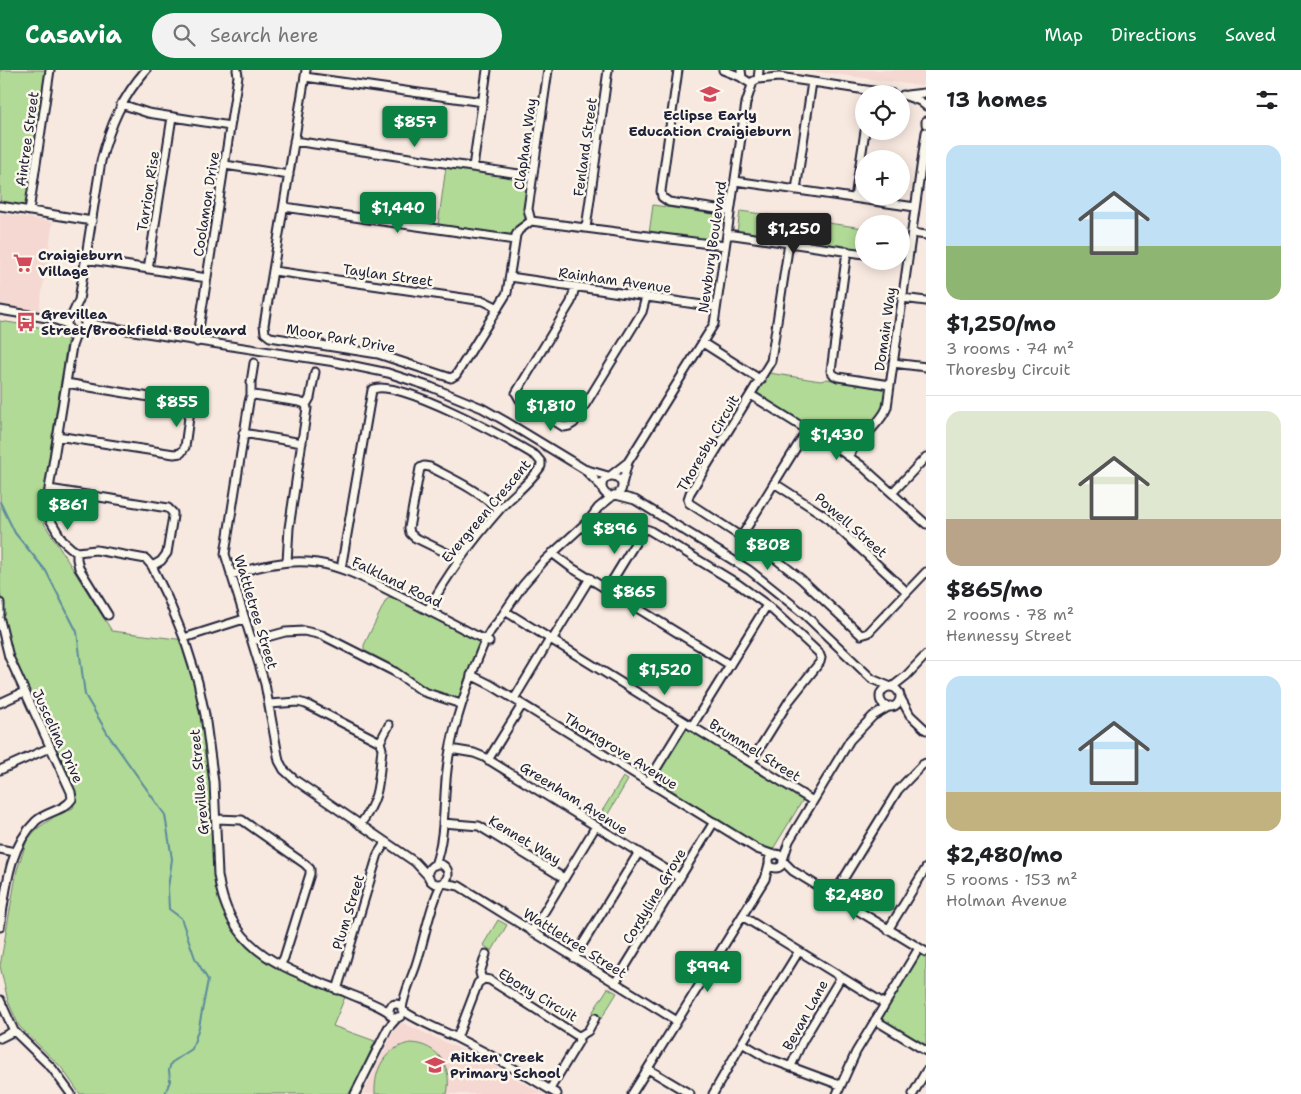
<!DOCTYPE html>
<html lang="en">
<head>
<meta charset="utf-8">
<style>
  body { margin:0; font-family:"Shantell Sans",sans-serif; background:#f2f2f2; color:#202124; height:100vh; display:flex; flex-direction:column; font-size:19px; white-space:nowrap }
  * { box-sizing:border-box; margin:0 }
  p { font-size:16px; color:#757577 }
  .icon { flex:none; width:28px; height:28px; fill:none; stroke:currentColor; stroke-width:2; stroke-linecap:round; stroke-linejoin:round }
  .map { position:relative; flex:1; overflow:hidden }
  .side { display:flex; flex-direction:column; background:#fff; width:375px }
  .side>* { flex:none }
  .tools { position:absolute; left:855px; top:15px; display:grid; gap:10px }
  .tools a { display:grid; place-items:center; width:55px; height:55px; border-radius:50%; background:#fff; box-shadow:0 2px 12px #0003; font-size:25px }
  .price { position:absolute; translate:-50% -42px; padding:0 11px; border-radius:5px; background:#0b8043; color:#fff; font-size:16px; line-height:32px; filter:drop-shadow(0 1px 2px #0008) }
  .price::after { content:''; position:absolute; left:50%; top:30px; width:15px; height:11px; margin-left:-8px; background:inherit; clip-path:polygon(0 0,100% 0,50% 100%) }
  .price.current { background:#222; color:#fff }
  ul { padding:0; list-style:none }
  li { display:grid; align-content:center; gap:10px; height:265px; padding:0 20px }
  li+li { border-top:1px solid #e0e0e0 }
  li span { display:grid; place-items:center; height:155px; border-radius:15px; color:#555 }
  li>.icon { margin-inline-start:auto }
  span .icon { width:90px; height:90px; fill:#fffc; stroke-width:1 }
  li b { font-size:21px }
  h2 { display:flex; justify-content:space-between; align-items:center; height:60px; padding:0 20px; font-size:21px }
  header { display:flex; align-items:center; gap:30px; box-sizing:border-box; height:70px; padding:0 25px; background:#0b8043; color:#fff }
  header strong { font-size:24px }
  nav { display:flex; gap:28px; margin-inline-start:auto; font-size:18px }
  .search { width:350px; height:45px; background:#f2f2f2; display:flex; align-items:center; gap:12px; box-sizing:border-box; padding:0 18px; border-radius:28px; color:#757577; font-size:19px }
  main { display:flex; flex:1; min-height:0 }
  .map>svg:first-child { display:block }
  .built { fill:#f5d8d1 }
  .green { fill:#b1da96; stroke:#6a7e68 }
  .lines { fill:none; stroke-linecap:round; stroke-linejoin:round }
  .stream { stroke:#5b8a9d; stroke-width:2 }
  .minor-casing { stroke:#22223b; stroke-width:11 }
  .minor { stroke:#fbf7ec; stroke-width:7 }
  .labels { text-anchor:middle; stroke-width:5; stroke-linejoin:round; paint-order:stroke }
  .poi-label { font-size:14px; font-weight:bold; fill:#22223b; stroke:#fbf7ec; text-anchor:start }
  .street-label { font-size:14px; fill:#22223b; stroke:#fbf7ec }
</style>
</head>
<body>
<header>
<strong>Casavia</strong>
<div class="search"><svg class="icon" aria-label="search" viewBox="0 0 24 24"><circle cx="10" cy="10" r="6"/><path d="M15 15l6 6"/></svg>Search here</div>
<nav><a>Map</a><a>Directions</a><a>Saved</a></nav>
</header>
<main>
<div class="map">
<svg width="926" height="1024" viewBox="0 0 926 1024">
  <rect width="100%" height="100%" fill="#f8e9e0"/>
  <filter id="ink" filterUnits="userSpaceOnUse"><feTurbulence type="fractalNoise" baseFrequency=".02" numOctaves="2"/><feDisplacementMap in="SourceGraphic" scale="10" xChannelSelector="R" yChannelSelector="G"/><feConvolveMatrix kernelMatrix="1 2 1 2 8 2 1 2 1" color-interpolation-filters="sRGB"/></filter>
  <g filter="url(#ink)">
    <path class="built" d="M805 0H926V7L925 13 921 16Z
      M0 143 53 152 39 241 0 234Z
      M403 953 480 988 543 1024H363L397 955Z"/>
    <path class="green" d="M0 0H50L29 141 0 136Z
      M446 97 526 108 528 112 525 140V150L512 164 508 166 438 155Z
      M653 135 720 145 717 172 649 164Z
      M740 141 864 158V181L737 163Z
      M0 251 64 261 68 266 42 434V446L45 455 112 561 185 570 205 647 222 832 260 885 288 901 345 927 333 956 375 971 359 1009 356 1010 349 1024H80L61 997 19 956 8 931 0 896 17 800 27 770 38 758 54 747 73 738 76 728 41 654 11 584 3 546 0 519Z
      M769 303 821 311 827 309 882 319 886 321 884 339 848 377 842 379 758 327 757 322Z
      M391 527H395L480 571V575L472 595 470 596C466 605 462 615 461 625L458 627 451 628 429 620 397 599 364 581V575L386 530Z
      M686 657 804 728 773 779 762 777 654 709Z
      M623 707 628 710 605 749 599 746Z
      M498 850 507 855 492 881 483 875Z
      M923 883 926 885V975L883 950 880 945 917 885Z
      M608 918 617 923 601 949 592 943Z
      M410 973C438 974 453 997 447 1024H375C374 999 385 978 410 973Z"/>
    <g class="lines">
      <path class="stream" d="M0 432 15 463 46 501 77 562 85 625 109 666 165 745 172 789 168 818 169 839 181 848 195 888 208 910 199 957 192 979 171 993 169 1000 170 1011 165 1024"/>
      <defs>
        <path id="minor" d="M306 0 264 255 265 263 270 267 378 284 451 308 456 305 507 223 516 165 519 160 531 151 725 176
          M678 0 661 121 662 127 669 132 730 141
          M723 0 741 7
          M741 0 742 8 750 13 758 9 759 0
          M305 7 483 32
          M758 9 779 7 893 24
          M903 25 920 31 926 36
          M907 25 924 23
          M121 34 148 43 230 56
          M926 51V54
          M294 71 533 106
          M225 95 289 105
          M473 97 487 0
          M735 111 915 137
          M796 120 812 12
          M855 128 865 61
          M0 136 92 151
          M284 137 515 170
          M29 141 50 0
          M531 151 528 139 548 0
          M586 158 608 0
          M912 163 926 165
          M727 164 864 184
          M789 173 771 291 690 423 688 429 689 433 777 490 801 509 861 565 868 563 926 502
          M847 181 831 301 834 305 838 307 890 315
          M85 189 207 208
          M148 199 172 47
          M274 201 484 231 498 238
          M510 207 716 237
          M575 217 571 232 516 323 520 330 564 357 569 356 574 353 642 242 646 227
          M902 228 926 231
          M0 240 53 249 67 254
          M67 253a9 9 0 1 1 18 0a9 9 0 1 1-18 0Z
          M72 245 79 230 101 91C110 56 122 27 146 0
          M85 251 101 256 335 292 388 303 431 317 482 338 505 351 584 399 608 406
          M77 262 72 276 66 313 49 419 47 444 62 470 72 479 77 482 96 480 146 489 152 496 168 529 184 568 198 612 205 645 214 712 218 805C229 882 281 897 345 922 360 929 376 933 390 943
          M197 272 238 6 237 0
          M703 273 761 310
          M893 293 926 297
          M751 325 841 381 862 396 926 454
          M251 326V312L254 293
          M306 335 310 328 315 302
          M243 363 302 373
          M57 366 174 384 181 383 185 377 190 340 185 333 66 313
          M848 386C857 372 883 351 887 337L926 62
          M586 401 602 417
          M610 406 628 392
          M602 416a10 10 0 1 1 20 0a10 10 0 1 1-20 0Z
          M774 413 825 446 907 522
          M622 414 628 392 714 254 746 33 753 12
          M49 419 168 438 173 443V446L167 483 161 491 152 496
          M893 422 926 387
          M616 425 635 430 749 500 804 544 872 609 891 617
          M741 467 807 360
          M77 482V489L79 498 108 545
          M552 483 572 498 730 595
          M459 489 414 467 410 463 409 458 420 398 424 396 430 397C455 410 479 421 499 440
          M287 492 289 458 307 338 305 334 299 332 254 325 250 328 249 332 225 484 265 614 279 691 284 700 295 710 415 792 429 807
          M341 499 372 320C392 305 514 372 536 386L541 392V396C531 412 514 424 501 438 473 470 448 503 428 540
          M231 505C259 496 287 489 317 493 345 497 369 511 394 523 426 539 457 556 489 572
          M607 519 642 462 645 459 649 460 738 514 767 535 819 583 821 588 820 592 789 631 751 692
          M0 533V544
          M505 541 813 731
          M0 550 9 587 71 722 72 729C64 741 47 741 36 751 8 778 6 821 0 857
          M184 568 244 549
          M552 570 590 508
          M252 571 285 562 304 561 322 565 395 602 424 622 461 634
          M471 605 491 615 757 779 774 785
          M892 617 906 606 926 585
          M880 627a10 10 0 1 1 20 0a10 10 0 1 1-20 0Z
          M900 627 910 645 926 660
          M514 629 550 569
          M0 633 24 622
          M269 634 298 632 306 634 380 672 382 679C378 713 381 726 360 755
          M692 656 767 535
          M380 672 389 655
          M450 679 474 683 484 687 680 808
          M488 690 522 635
          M0 700 49 678
          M648 712 685 652
          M216 749 242 750 305 794 310 799V804L284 888 280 895
          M443 753 479 756 564 808
          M0 779 15 782
          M769 791a7 7 0 1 1 14 0a7 7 0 1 1-14 0Z
          M783 790 789 771 850 670 873 646 890 636
          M783 791 793 801 926 882
          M428 804a10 10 0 1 1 20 0a10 10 0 1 1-20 0Z
          M435 795C446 764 443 732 447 700 451 663 463 628 476 593 482 579 486 564 497 553L523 515 543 492 589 450 598 438 614 425
          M443 813 459 816 677 951
          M833 826 898 720 922 695 926 693
          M742 846 885 934
          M888 860 926 798
          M532 862 596 756
          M574 888 639 782
          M482 910 480 903 486 884
          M615 913 714 752
          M337 920 378 784 385 773
          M0 930 14 961 52 998 71 1024
          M389 941a7 7 0 1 1 14 0a7 7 0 1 1-14 0Z
          M402 939C404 923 411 910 416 895 425 868 429 838 442 813
          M402 940C419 952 439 959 457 968 491 985 525 1004 557 1024
          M875 950 926 981
          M578 967 588 961 595 948
          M0 968 14 961
          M457 968 478 913 484 909 490 910 578 966 579 971 576 976 550 1019
          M742 973 767 988 840 1015
          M791 996 802 972 841 907
          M648 999 690 1024
          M355 1024 388 958 398 947
          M632 1024 765 809 769 794
          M713 1024 742 973 799 881
          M837 1024 856 982 919 878
          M913 1024 926 1001"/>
      </defs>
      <use href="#minor" class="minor-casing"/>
      <use href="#minor" class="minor"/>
    </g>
  </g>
  <defs>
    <symbol id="school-bare" viewBox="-9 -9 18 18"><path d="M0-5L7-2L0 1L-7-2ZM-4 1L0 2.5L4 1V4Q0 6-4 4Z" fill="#d1495b" stroke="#fbf7ec" stroke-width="2.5" paint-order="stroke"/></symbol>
    <symbol id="supermarket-bare" viewBox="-9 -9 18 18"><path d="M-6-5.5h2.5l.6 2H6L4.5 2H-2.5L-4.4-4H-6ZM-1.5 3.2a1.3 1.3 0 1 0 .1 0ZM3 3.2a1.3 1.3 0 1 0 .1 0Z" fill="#d1495b" stroke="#fbf7ec" stroke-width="2.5" paint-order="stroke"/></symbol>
    <symbol id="bus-bare" viewBox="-9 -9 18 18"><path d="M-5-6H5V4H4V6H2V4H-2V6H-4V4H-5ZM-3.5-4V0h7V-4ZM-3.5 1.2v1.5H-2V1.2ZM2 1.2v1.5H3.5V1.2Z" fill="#d1495b" stroke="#fbf7ec" stroke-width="2.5" paint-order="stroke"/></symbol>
  </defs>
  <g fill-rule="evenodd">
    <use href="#school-bare" x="696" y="10" width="28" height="28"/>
    <use href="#supermarket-bare" x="9" y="179" width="28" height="28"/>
    <use href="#bus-bare" x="12" y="238" width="28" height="28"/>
    <use href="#school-bare" x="421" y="981" width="28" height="28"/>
  </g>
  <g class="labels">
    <g class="poi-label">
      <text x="710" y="50" text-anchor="middle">Eclipse Early<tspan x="710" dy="16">Education Craigieburn</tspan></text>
      <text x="38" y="190">Craigieburn<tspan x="38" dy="16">Village</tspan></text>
      <text x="41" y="249">Grevillea<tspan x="41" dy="16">Street/Brookfield Boulevard</tspan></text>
      <text x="450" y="992">Aitken Creek<tspan x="450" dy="16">Primary School</tspan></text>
    </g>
    <g class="street-label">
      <text transform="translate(27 69) rotate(-82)" y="5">Aintree Street</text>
      <text transform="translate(525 74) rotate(-82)" y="5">Clapham Way</text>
      <text transform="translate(585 77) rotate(-82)" y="5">Fenland Street</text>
      <text transform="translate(148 121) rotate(-81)" y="5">Tarrion Rise</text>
      <text transform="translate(206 134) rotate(-81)" y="5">Coolamon Drive</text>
      <text transform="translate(712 177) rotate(-82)" y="5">Newbury Boulevard</text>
      <text transform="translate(388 205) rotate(8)" y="5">Taylan Street</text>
      <text transform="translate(615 210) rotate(8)" y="5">Rainham Avenue</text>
      <text transform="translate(885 259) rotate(-82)" y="5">Domain Way</text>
      <text transform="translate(341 268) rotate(10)" y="5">Moor Park Drive</text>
      <text transform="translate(708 373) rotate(-60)" y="5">Thoresby Circuit</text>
      <text transform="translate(486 441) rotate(-50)" y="5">Evergreen Crescent</text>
      <text transform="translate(851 455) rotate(41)" y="5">Powell Street</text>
      <text transform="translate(397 512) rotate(26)" y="5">Falkland Road</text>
      <text transform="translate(256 542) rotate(73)" y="5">Wattletree Street</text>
      <text transform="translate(58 666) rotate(65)" y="5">Juscelina Drive</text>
      <text transform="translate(755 680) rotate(32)" y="5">Brummel Street</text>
      <text transform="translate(621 681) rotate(32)" y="5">Thorngrove Avenue</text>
      <text transform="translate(199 712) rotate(-95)" y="5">Grevillea Street</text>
      <text transform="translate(574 728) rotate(32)" y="5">Greenham Avenue</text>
      <text transform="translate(525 770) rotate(31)" y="5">Kennet Way</text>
      <text transform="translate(654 826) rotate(-59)" y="5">Cordyline Grove</text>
      <text transform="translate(348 842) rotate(-73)" y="5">Plum Street</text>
      <text transform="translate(575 873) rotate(32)" y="5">Wattletree Street</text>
      <text transform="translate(538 925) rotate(31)" y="5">Ebony Circuit</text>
      <text transform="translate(805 945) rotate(-61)" y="5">Bevan Lane</text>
    </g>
  </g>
</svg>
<div class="tools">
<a><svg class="icon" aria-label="locate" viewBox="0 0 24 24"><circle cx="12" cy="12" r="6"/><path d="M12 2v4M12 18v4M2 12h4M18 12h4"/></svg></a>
<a>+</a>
<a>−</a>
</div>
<b class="price" style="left:415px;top:78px">$857</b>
<b class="price" style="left:398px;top:164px">$1,440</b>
<b class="price current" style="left:794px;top:185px">$1,250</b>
<b class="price" style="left:177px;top:358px">$855</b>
<b class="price" style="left:551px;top:362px">$1,810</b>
<b class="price" style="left:837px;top:391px">$1,430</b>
<b class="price" style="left:68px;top:461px">$861</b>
<b class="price" style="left:615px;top:485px">$896</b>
<b class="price" style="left:768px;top:501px">$808</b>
<b class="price" style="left:634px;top:548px">$865</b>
<b class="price" style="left:665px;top:626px">$1,520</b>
<b class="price" style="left:854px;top:851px">$2,480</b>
<b class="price" style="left:708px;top:923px">$994</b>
</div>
<section class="side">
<h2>13 homes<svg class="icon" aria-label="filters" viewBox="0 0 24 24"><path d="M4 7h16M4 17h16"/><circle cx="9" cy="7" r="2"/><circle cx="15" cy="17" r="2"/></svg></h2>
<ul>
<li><span style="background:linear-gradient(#bfe0f5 65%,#8fb573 0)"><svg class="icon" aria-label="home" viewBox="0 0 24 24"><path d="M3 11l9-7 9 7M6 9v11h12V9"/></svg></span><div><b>$1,250/mo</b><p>3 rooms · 74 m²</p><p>Thoresby Circuit</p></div></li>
<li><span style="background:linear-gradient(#dfe7d0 70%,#b9a48a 0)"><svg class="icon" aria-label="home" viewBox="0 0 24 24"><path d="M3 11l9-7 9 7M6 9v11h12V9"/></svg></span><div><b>$865/mo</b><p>2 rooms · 78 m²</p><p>Hennessy Street</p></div></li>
<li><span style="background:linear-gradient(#bfe0f5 75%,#c2b280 0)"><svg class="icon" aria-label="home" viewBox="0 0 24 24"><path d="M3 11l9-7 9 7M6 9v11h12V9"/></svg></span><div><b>$2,480/mo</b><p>5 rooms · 153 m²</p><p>Holman Avenue</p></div></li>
</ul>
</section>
</main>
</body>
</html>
